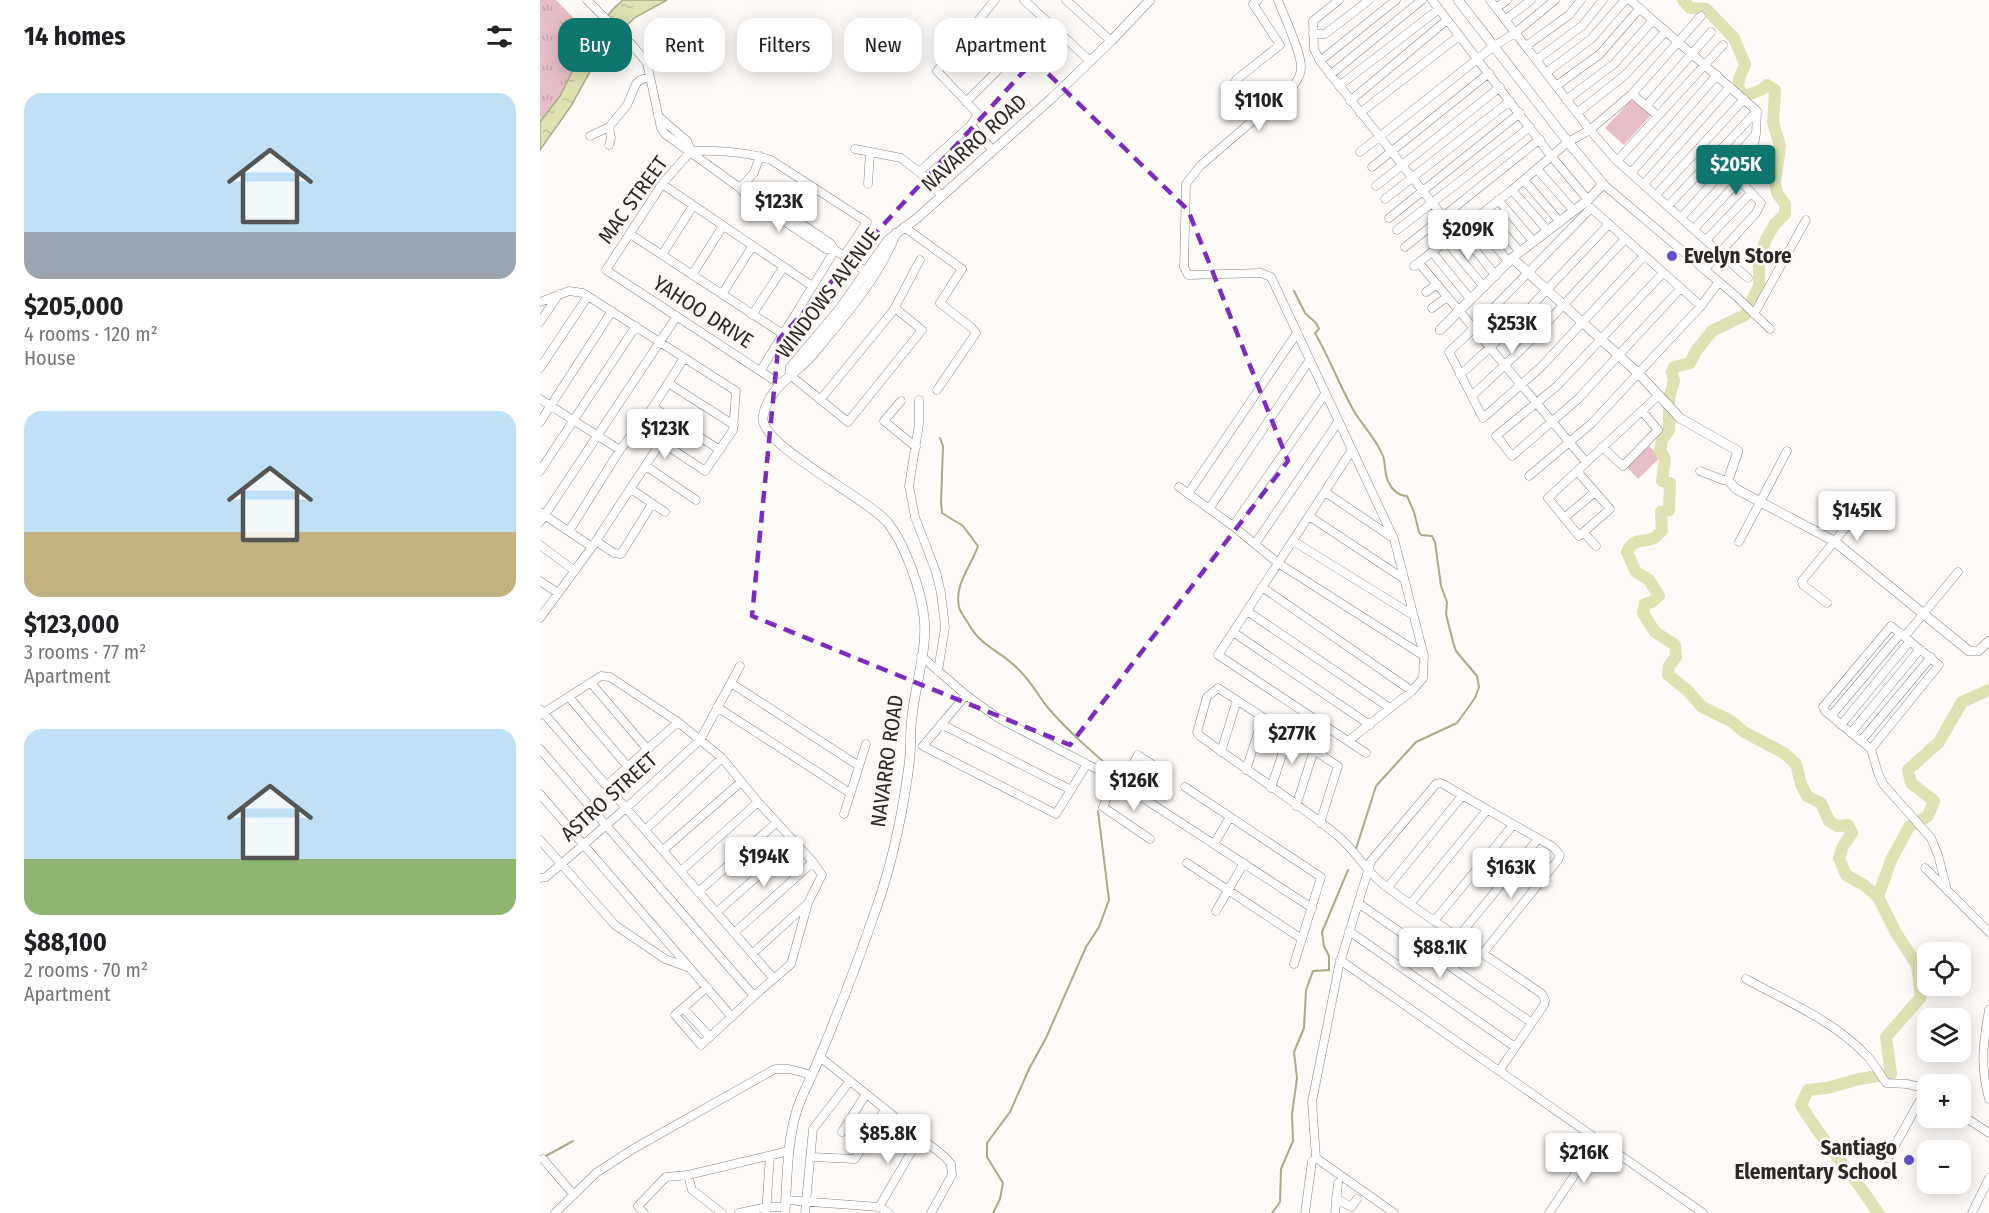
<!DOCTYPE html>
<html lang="en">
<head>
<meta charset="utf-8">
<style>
  body { margin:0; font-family:"Fira Sans Condensed",sans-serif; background:#f6f6f6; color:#202124; height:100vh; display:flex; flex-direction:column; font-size:22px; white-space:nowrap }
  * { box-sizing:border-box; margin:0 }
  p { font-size:20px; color:#757577 }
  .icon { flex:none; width:33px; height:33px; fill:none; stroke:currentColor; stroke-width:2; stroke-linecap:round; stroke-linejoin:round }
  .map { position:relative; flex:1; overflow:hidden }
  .details { display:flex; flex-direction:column; background:#fff; width:540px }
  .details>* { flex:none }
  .hud { position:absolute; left:18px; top:18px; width:570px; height:54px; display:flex; gap:12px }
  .fabs { position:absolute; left:1377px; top:942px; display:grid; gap:12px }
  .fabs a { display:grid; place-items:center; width:54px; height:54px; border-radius:12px; background:#fff; box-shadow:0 3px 15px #0003; font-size:30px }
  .price { position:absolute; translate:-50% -51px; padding:0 14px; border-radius:6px; background:#fff; color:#222; font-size:20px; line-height:39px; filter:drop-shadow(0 2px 3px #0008) }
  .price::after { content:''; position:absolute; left:50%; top:36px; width:18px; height:14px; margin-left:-9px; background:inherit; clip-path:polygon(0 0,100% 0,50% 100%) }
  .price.on { background:#0f766e; color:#fff }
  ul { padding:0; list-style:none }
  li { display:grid; align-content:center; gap:12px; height:318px; padding:0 24px }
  li span { display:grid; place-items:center; height:186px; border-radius:18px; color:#555 }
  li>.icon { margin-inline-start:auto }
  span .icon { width:108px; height:108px; fill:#fffc; stroke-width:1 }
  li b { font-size:26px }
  h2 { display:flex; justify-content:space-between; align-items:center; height:72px; padding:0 24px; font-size:26px }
  .tag { padding:0 21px; border-radius:18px; background:#fff; box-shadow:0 3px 15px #0003; font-size:21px; line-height:54px }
  .tag.on { background:#0f766e; color:#fff }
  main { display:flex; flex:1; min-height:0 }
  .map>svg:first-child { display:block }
  .grass { fill:url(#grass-tufts) }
  .park { fill:#e7bec7 }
  .water { fill:url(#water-ripples); stroke:#a9aa89; stroke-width:1.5 }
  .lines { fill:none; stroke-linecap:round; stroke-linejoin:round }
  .stream { stroke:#a9aa89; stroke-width:2 }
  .river { stroke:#dfe1b3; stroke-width:12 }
  .minor-casing { stroke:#868380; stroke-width:9 }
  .tertiary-casing { stroke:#868380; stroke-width:10 }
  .minor { stroke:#fff; stroke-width:8 }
  .tertiary { stroke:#fff; stroke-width:9 }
  .marked { fill:none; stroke:#7b2cbf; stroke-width:4.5; stroke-dasharray:12 8; stroke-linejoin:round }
  .poi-dot { fill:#6150c9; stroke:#fefaf7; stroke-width:2 }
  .labels { text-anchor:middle; stroke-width:5; stroke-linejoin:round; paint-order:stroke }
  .street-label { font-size:21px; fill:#2b2928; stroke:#fefaf7 }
  .poi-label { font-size:21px; font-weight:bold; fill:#2b2928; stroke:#fefaf7; text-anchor:start }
</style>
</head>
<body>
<main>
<section class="details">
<h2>14 homes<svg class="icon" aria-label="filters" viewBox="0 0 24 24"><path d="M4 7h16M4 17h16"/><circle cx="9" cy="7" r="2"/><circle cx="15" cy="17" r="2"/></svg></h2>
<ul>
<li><span style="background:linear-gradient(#bfe0f5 75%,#9aa5b1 0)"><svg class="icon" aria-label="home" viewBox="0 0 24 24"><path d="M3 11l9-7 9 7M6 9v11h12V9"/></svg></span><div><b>$205,000</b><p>4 rooms · 120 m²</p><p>House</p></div></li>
<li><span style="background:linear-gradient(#bfe0f5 65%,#c2b280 0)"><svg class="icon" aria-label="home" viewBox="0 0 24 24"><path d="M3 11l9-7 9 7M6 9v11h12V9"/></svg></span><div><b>$123,000</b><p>3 rooms · 77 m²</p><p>Apartment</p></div></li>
<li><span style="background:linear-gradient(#bfe0f5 70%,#8fb573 0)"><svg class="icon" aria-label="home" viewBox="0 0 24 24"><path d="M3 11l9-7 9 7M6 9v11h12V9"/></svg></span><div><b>$88,100</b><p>2 rooms · 70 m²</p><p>Apartment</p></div></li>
</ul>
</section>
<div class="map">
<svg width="1449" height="1213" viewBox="0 0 1449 1213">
  <defs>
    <pattern id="grass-tufts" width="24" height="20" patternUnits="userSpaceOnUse" patternTransform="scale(1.5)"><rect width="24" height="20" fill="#e7bec7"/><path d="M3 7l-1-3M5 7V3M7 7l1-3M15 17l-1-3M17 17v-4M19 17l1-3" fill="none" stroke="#c6a3ab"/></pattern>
    <pattern id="water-ripples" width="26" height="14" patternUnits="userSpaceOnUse" patternTransform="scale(1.5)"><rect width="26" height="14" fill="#dfe1b3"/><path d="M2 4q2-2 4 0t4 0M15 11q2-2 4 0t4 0" fill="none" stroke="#c0c19a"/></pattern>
  </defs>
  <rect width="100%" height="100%" fill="#fefaf7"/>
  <path class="grass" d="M0 0H16L57 42 0 139Z"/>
  <path class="park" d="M1094 97 1111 115 1084 145 1065 128Z
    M1109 446 1121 457 1098 479 1087 467Z"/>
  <path class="water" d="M83 0H127L94 18 69 44 51 70 31 106 0 150V122L20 96 47 42 73 9Z"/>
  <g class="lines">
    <path class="stream" d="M754 291 765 313 776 323 779 329 775 333C790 359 800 387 815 413 824 427 837 440 843 456 846 465 844 475 849 483 852 490 859 496 867 496L874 512 879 532 881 535 892 536 895 542 901 586 907 602 906 614 913 642 916 651 937 676 939 687 935 698 917 723 876 742 836 786 816 849
      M400 438 403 446 401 503 402 513 423 526 438 546C431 567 414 584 419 607 420 612 425 618 428 623 442 649 463 651 481 672 492 683 499 697 509 709 528 731 550 750 572 769
      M4 1157 33 1141
      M453 1213 460 1199 463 1183 447 1157V1143L470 1112 489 1069 506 1038 546 947 559 927 569 900 558 811
      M732 1213 740 1202 741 1169 753 1141 752 1114 757 1078 754 1052 764 1028 766 990 773 971 789 970V956L784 946 782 932 808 870"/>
    <path class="river" d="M1143 0 1150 8 1166 9 1194 38 1205 64 1199 79 1198 89 1205 96 1221 90 1227 85 1235 90 1233 122 1240 146 1235 183 1237 193 1245 204V214L1235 224 1226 239 1219 261V286L1205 315 1172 331 1156 351 1150 363 1134 367 1132 372 1134 381 1129 398V430L1122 440 1120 450 1125 459 1122 481 1130 483 1129 510 1121 512 1122 531C1119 533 1117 536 1114 538 1101 544 1095 536 1087 552L1096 572 1109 580 1119 596 1112 602 1105 604 1103 613 1115 632 1135 645 1136 657 1129 666 1128 675 1148 691 1162 707 1191 721 1204 732 1244 753 1256 764 1261 784 1267 796 1281 803 1289 821 1297 826 1308 825 1312 833 1303 846 1299 858 1306 875 1324 885 1338 897
      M1338 1213C1314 1175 1283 1143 1261 1105L1268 1090 1287 1088 1319 1079 1351 1074 1346 1037 1381 997 1377 965 1356 933 1338 897 1351 860 1369 827 1388 816 1394 801 1371 783 1368 770 1399 742 1422 702 1449 690"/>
    <defs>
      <path id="minor" d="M47 0 93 46 107 63 121 128 125 134 200 188 206 196 286 249 295 250
        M484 0 550 61
        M526 0 571 41
        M738 0C744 17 761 51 761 67 761 75 758 79 754 85L660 166 646 184 644 267 648 275 721 273 731 277 854 539 884 656 883 678 872 691 808 741
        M799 0 773 21 774 49 780 61 916 233
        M892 0 1012 157 1048 200
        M950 0 1050 130 1077 161 1208 278
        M1090 0 1217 111C1217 136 1213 161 1204 185L1221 203 1216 213 1164 270
        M956 8 967 0
        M965 20 991 0
        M773 34H785L829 0
        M986 46 1029 15 1041 0
        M996 60 1042 26 1063 0
        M780 61 856 0
        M1006 73 1051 39 1085 0
        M790 75 882 0
        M696 80 740 45 713 4 718 0
        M799 86 899 9
        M1016 86 1060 54 1100 8
        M1026 100 1074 64 1113 20
        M810 101 907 20
        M426 102 507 21
        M1106 106 1171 32
        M820 113 919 36
        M1037 113 1085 75 1126 31
        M118 116 147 141 151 151
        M1118 116 1183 45
        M431 125 438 114 397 71 455 0
        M50 136 69 127 87 105 96 84 100 80 110 77
        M69 145 71 138 69 127
        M315 149 361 158 384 176 402 196
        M151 151 122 184 66 270 240 384
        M151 151C177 150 207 152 231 160L327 222 304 256
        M820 152 954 46 975 33 1015 0
        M1077 161 1118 116 1092 94
        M832 167 949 73
        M997 169 1034 211
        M379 172 431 125 453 151
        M1091 173 1177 75
        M984 180 1020 222
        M122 184 272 286
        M328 184 330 152
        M1063 184 1197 297 1230 329
        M1104 184 1190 87
        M836 186 960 87
        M200 188 210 189 290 243 295 250 329 274
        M200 188 214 173 220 156
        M972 190 1008 231
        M1116 195 1204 99
        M845 199 970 101
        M958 200 994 242
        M1128 206 1217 111
        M945 211 980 252
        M849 218 980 113
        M1141 218 1216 134
        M933 220 969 262
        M364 227 422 269 400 303 432 328 436 333 397 390
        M1154 229 1206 173
        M857 230 990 127
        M919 230 956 276
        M90 234 243 334
        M1166 240 1211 193
        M906 241 944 287
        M865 247 1000 139
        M892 252 931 300
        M122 255 153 206
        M1104 256 1001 367 943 418 909 352 933 329 1051 208 1161 306
        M879 263 1046 462
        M874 266 972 190 1028 142 1050 130 1092 94 1161 16
        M152 275 183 226
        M886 292 897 284
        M182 294 212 247
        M0 302 29 291 43 293 196 391 193 430 165 471 99 427
        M892 308 907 297
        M1214 314 1266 220
        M212 315 243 268
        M0 322 19 294
        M0 368 48 296
        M221 370 295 250
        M250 375 308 422 382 330 355 308
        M920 375 969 330 1069 224
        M128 383 194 425
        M932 396 987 344 1085 239
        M0 399 80 450
        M280 400 353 311 380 260
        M379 400V424L369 486 375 517 396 572 401 593 405 627 398 671
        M361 401 344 421 376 447
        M113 407 180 450
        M0 422 72 311
        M963 444 956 436 1017 386 1123 273
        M965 447 972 456 1038 399 1141 288
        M1062 447 1083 466 1118 430 1102 411
        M812 450 678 655 826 753
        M106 466 156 500
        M0 471 96 326
        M1037 471 1070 509 1039 536 1008 498 1119 395
        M1160 471 1183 480H1188
        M989 476 1051 424 1161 306 1178 283
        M639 487 693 526 738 563 884 656
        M91 489 125 512
        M785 492 853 538
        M648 494 757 333
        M669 509 769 361
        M0 512 52 547
        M769 516 864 579
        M1024 518 1055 492
        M0 522 137 316
        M693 526 785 394
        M29 531 80 450 113 407 144 358
        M1044 533 1056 546
        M56 541 74 553 81 554 112 504
        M753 541 873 615
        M1199 542 1247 451
        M715 544 798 422
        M0 545 35 571
        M0 581 18 593
        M722 587 872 691
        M1287 603 1263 585 1262 581 1324 505
        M707 611 850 708
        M0 618 52 547 121 442
        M1351 626 1399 665 1331 749 1285 711 1283 707Z
        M693 632 830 725
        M1365 636 1418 572
        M381 656 426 695 458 718 566 774 772 908
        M51 683 108 750
        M191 683 319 766
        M426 695 383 746 516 814 547 764
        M29 697 88 767
        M177 707 310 793
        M1 710 234 979
        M0 715 61 676 70 677 138 722 182 758 218 802 273 862 282 875 268 903 251 964 214 996 161 1045 135 1015 167 987
        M1291 716 1361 633
        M401 724 531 790
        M1301 725 1370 641
        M1311 733 1380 649
        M1321 741 1391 657
        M0 749 214 996
        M1331 749 1338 773 1343 784 1391 838 1398 855 1407 890
        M681 752 697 700
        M706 770 723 717
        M575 780 563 807 610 839
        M581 783 598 755 624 772
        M67 785 138 722
        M645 787 781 877 754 964
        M731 788 749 734
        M0 794 192 1017
        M756 806 774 750
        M304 814 326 744
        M780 823 798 766 678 688 667 697 657 732 660 736C705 769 753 800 797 835 815 850 826 871 844 885 894 923 951 958 1002 994L1005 1000 1004 1005 959 1071
        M105 830 182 758
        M0 840 75 925 125 959 150 968
        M674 844 690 817
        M123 850 201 782
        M647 863 762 939
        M1385 868 1449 932
        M141 871 218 802
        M0 878 6 877 86 808 160 740 200 666
        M848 887 922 796
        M158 892 236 823
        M818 903 992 1023
        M871 903 947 810
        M676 911 704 863
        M177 912 254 844
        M895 920 973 825
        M809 931 975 1047
        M194 933 273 862
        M919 936 998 839
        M212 954 267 904
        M800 960 1163 1213
        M1206 979C1246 1001 1292 1020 1324 1053 1334 1062 1339 1073 1346 1083L1367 1084 1388 1089
        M143 1008 170 1037
        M1449 1010C1443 1043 1440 1066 1449 1099
        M280 1057 405 1157 411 1164 412 1175 391 1213
        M1420 1114 1449 1133
        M302 1132 326 1094
        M271 1157 315 1159 345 1109
        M1348 1158 1379 1102 1388 1098
        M3 1159 34 1195
        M148 1175 152 1190 182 1213
        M796 1198 811 1207 817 1199
        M246 1200 339 1207 349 1213
        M339 1207 380 1137
        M15 1213 56 1173 93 1149 235 1069H249L272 1075
        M104 1213 98 1206 126 1177 148 1175 249 1151
        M199 1213 227 1207H245
        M226 1213 230 1156
        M265 1213 273 1129 310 1081
        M765 1213 772 1161
        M795 1213 798 1183
        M854 1213 776 1158 772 1102 799 966 831 861 896 784 901 783 1013 847 1020 855 1018 860 943 953
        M1009 1213 1058 1140
        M1432 1213 1449 1178"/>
      <path id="tertiary" d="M972 258 1098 373 1140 418 1198 451 1188 480 1196 489 1294 541 1429 651H1438L1449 641
        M900 330 972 258 1048 200 1063 184 1028 142 918 0
        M250 375V368L299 310 348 240 376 219 512 98 571 41 610 0
        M245 1213C247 1180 247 1144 256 1113 262 1093 273 1075 280 1056 300 1008 319 959 336 909 352 865 365 803 370 756 371 743 370 730 372 717 375 685 388 648 384 617 381 590 365 544 348 523 329 499 219 445 223 417 228 386 257 374 274 353 304 317 339 277 356 233"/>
    </defs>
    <use href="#minor" class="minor-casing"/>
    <use href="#tertiary" class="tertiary-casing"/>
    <use href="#minor" class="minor"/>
    <use href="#tertiary" class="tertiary"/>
  </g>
  <path class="marked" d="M494 60 648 210 748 461 530 745 212 616 239 339Z"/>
  <g class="poi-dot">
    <circle cx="1132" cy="256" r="6"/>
    <circle cx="1369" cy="1160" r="6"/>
  </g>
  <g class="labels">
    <g class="street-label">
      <text transform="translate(434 143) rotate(-42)" y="7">NAVARRO ROAD</text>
      <text transform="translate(93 200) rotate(-54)" y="7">MAC STREET</text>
      <text transform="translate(288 293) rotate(-53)" y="7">WINDOWS AVENUE</text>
      <text transform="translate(163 312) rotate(33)" y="7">YAHOO DRIVE</text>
      <text transform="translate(347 761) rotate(-82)" y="7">NAVARRO ROAD</text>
      <text transform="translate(69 797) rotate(-42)" y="7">ASTRO STREET</text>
    </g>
    <g class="poi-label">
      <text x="1144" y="263">Evelyn Store</text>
      <text x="1357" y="1155" text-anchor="end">Santiago<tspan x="1357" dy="24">Elementary School</tspan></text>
    </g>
  </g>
</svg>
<div class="fabs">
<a><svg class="icon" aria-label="locate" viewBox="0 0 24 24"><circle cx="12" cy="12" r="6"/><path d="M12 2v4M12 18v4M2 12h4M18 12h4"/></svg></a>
<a><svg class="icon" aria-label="layers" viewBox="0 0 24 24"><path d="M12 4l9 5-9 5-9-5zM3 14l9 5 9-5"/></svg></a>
<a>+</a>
<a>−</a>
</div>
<b class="price" style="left:719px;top:132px">$110K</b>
<b class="price on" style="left:1196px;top:196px">$205K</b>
<b class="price" style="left:239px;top:233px">$123K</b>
<b class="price" style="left:928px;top:261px">$209K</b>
<b class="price" style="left:972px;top:355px">$253K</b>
<b class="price" style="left:125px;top:460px">$123K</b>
<b class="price" style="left:1317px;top:542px">$145K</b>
<b class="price" style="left:752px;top:765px">$277K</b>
<b class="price" style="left:594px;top:812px">$126K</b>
<b class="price" style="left:224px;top:888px">$194K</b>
<b class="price" style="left:971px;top:899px">$163K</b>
<b class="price" style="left:900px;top:979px">$88.1K</b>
<b class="price" style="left:348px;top:1165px">$85.8K</b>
<b class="price" style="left:1044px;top:1184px">$216K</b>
<div class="hud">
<a class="tag on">Buy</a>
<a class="tag">Rent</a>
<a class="tag">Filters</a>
<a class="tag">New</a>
<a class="tag">Apartment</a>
</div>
</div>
</main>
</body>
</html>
